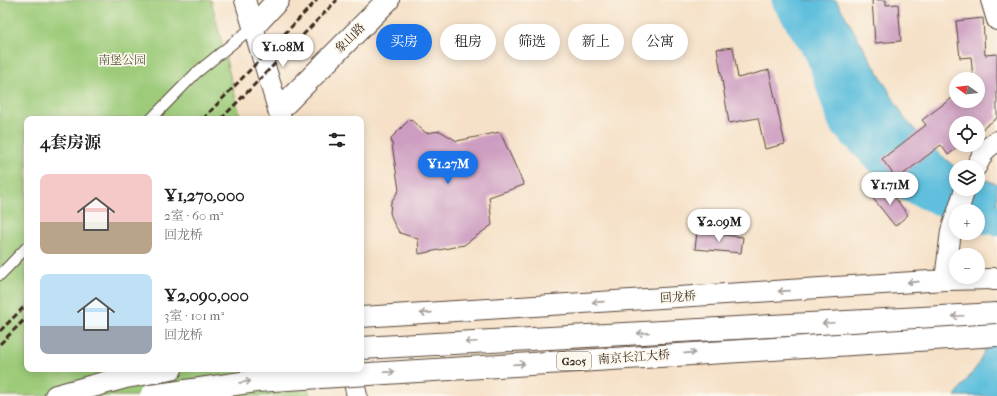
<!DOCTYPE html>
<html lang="zh">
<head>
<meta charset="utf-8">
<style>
  body { margin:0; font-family:"IM FELL French Canon","Noto Serif SC",serif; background:#f6f6f6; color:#222; height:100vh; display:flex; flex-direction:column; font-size:15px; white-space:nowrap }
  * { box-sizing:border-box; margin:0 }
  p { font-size:13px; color:#767676 }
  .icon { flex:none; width:22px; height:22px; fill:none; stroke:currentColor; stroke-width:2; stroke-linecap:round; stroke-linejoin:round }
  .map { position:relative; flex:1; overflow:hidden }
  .panel { position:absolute; left:24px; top:116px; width:340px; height:256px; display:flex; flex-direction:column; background:#fff; border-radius:8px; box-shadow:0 2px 10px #0003 }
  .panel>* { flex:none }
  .top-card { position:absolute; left:376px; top:24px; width:380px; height:36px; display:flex; gap:8px }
  .needle { width:26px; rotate:284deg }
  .fabs { position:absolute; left:949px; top:72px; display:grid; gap:8px }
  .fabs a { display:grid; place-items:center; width:36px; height:36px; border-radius:50%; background:#fff; box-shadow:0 2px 10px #0003; font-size:20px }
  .price { position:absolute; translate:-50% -34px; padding:0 9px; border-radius:14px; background:#fff; color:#222; font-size:13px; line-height:26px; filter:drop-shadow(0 1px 2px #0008) }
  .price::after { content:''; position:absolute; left:50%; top:24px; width:12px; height:9px; margin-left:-6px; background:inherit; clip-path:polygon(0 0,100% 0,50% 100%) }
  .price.active { background:#1a73e8; color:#fff }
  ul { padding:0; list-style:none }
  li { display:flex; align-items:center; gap:12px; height:100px; padding:0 16px }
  li span { display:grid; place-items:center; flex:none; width:112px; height:80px; border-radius:8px; color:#555 }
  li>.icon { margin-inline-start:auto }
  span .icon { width:48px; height:48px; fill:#fffc; stroke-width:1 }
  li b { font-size:17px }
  h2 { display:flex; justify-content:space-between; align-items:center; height:48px; padding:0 16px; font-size:17px }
  .chip { padding:0 14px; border-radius:18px; background:#fff; box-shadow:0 2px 10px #0003; font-size:14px; line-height:36px }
  .chip.active { background:#1a73e8; color:#fff }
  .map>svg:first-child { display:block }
  .green { fill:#9dcb79; stroke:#6c7a4c }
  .water { fill:#5fbfdd; stroke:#4d747e }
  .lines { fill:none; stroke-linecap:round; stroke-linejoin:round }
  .river { stroke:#5fbfdd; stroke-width:31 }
  .building { fill:#cd9dc1 }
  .service-casing { stroke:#574538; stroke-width:12 }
  .minor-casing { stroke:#574538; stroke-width:22 }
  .tertiary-casing { stroke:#574538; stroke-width:24 }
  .trunk-casing { stroke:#574538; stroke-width:24 }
  .service { stroke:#fff; stroke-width:10 }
  .minor { stroke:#fff; stroke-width:20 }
  .tertiary { stroke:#fff; stroke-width:22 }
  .trunk { stroke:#fff; stroke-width:22 }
  .rail { stroke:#3b2a1e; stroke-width:3; stroke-dasharray:6 3; stroke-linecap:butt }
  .trunk-bridge-casing { stroke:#574538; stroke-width:24; stroke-linecap:butt }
  .trunk-bridge { stroke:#fff; stroke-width:22 }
  .oneway { stroke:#a79f9a }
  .labels { text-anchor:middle; stroke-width:3.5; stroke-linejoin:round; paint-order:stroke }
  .shield { fill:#fbf7ec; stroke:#75685c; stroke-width:1 }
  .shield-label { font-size:11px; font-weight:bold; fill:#3b2a1e }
  .street-label { font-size:12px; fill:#3b2a1e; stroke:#fbf7ec }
  .park-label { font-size:12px; fill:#585a39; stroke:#fbf7ec }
</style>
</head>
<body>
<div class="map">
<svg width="997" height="396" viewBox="0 0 997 396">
  <rect width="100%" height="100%" fill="#fbf7ec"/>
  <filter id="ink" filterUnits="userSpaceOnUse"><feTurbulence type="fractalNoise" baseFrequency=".025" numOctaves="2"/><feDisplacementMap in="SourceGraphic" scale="8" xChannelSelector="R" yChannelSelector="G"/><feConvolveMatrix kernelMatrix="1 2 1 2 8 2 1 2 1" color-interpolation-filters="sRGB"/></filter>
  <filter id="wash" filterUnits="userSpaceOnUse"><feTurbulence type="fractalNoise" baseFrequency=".012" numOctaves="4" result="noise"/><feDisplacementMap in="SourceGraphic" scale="16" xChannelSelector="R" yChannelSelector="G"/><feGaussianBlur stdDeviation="0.9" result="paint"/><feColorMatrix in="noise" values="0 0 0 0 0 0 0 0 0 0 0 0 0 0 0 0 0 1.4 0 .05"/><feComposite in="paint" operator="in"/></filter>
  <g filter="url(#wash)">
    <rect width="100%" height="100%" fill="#f6e1c8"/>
    <path class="green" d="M0 0H211L241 119H27V369H303L310 396H0Z"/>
    <path class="water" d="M794 0H836L905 119 930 146 956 168V189H978V177L997 184V216L950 201 901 172 875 149 851 114Z
      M997 322V396H955L978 365Z"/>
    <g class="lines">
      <path class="river" d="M787 0 821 54 844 123 908 186 945 202
        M983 218 997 220"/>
    </g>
    <g id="blocks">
      <path class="building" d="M872 0H886V5L898 4 901 41 875 43Z
        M983 18 985 55 997 54V118L978 132V123H956V145H961L948 155 941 145 897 179 882 159 926 125 922 120 956 95V101H978V79H973L971 57 960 58 956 21Z
        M733 47 738 78 769 70 785 144 765 149 758 118 729 123 717 49Z
        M410 119 426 133 440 131 457 141 500 132 524 185 489 197 492 225 464 245 419 254 418 239 400 233 394 224 390 213 391 202 399 190 391 138Z
        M886 186 908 215 895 226 872 197Z
        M697 232 743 237 741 253 695 249Z"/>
    </g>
  </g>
  <g filter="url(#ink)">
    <use href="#blocks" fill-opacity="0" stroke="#574538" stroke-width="1"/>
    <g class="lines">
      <defs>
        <path id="service" d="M151 119 196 73 254 26
          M0 275 27 247"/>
        <path id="minor" d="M245 0 281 119
          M991 0 997 20
          M976 167 985 150 997 141
          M958 211 965 189
          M945 280 951 231 956 216
          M361 317 945 280 994 279
          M351 369 357 396"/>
        <path id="tertiary" d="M254 26 278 0
          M279 110 388 0"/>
        <path id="trunk" d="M994 279H997
          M361 348 997 314
          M56 396 126 377 171 369"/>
      </defs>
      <use href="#service" class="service-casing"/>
      <use href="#minor" class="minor-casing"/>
      <use href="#tertiary" class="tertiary-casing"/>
      <use href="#trunk" class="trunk-casing"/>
      <use href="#service" class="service"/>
      <use href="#minor" class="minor"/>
      <use href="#tertiary" class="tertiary"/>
      <use href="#trunk" class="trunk"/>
      <path class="rail" d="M203 119 317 0
        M221 119 337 0
        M0 331 27 304
        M0 344 27 317"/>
      <defs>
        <path id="trunk-bridge" d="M151 396 256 381 997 335"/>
      </defs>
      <use href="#trunk-bridge" class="trunk-bridge-casing"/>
      <use href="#trunk-bridge" class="trunk-bridge"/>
    </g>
    <defs><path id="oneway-shaft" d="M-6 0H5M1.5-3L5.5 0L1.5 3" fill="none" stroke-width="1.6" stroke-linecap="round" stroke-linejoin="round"/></defs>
    <g class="oneway">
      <use href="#oneway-shaft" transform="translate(913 282) rotate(176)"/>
      <use href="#oneway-shaft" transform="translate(784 291) rotate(176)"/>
      <use href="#oneway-shaft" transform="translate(598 302) rotate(176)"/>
      <use href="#oneway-shaft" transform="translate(426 313) rotate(176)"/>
      <use href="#oneway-shaft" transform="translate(958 316) rotate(177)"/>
      <use href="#oneway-shaft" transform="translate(828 323) rotate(177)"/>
      <use href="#oneway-shaft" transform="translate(643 333) rotate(177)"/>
      <use href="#oneway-shaft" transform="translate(471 342) rotate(177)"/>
      <use href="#oneway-shaft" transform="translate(690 353) rotate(-4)"/>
      <use href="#oneway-shaft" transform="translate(519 364) rotate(-4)"/>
      <use href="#oneway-shaft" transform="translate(389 372) rotate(-4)"/>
      <use href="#oneway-shaft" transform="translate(245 382) rotate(-8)"/>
    </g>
  </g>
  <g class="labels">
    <rect class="shield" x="557" y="352" width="34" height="18" rx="3"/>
    <g class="shield-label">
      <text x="574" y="365">G205</text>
    </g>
    <g class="street-label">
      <text transform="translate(350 38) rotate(-45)" y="4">象山路</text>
      <text transform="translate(678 297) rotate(-4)" y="4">回龙桥</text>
      <text transform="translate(634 357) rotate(-4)" y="4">南京长江大桥</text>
    </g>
    <g class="park-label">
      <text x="122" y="64">南堡公园</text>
    </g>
  </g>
</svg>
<div class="fabs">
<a><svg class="needle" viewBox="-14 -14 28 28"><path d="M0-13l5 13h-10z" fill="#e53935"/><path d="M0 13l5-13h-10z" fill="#767676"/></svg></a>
<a><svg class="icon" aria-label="locate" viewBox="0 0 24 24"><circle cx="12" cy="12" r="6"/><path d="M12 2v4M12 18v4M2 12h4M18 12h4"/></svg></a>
<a><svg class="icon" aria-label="layers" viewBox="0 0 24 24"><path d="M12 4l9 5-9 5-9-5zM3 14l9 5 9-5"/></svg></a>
<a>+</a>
<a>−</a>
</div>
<b class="price" style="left:283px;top:68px">¥1.08M</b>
<b class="price active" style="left:448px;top:185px">¥1.27M</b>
<b class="price" style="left:890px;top:206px">¥1.71M</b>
<b class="price" style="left:719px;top:243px">¥2.09M</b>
<div class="top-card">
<a class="chip active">买房</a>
<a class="chip">租房</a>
<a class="chip">筛选</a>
<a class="chip">新上</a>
<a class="chip">公寓</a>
</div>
<section class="panel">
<h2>4套房源<svg class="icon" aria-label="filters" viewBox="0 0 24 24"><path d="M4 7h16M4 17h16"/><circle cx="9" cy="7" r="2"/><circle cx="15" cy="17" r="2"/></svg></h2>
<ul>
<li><span style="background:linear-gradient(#f6c9c9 60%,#b9a48a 0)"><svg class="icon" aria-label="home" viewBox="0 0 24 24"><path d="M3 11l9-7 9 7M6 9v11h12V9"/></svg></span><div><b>¥1,270,000</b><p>2室 · 60 m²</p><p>回龙桥</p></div></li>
<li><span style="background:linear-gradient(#bfe0f5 65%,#9aa5b1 0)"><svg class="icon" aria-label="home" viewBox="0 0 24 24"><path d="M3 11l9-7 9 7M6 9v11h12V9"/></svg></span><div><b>¥2,090,000</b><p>3室 · 101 m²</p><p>回龙桥</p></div></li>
</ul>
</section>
</div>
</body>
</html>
